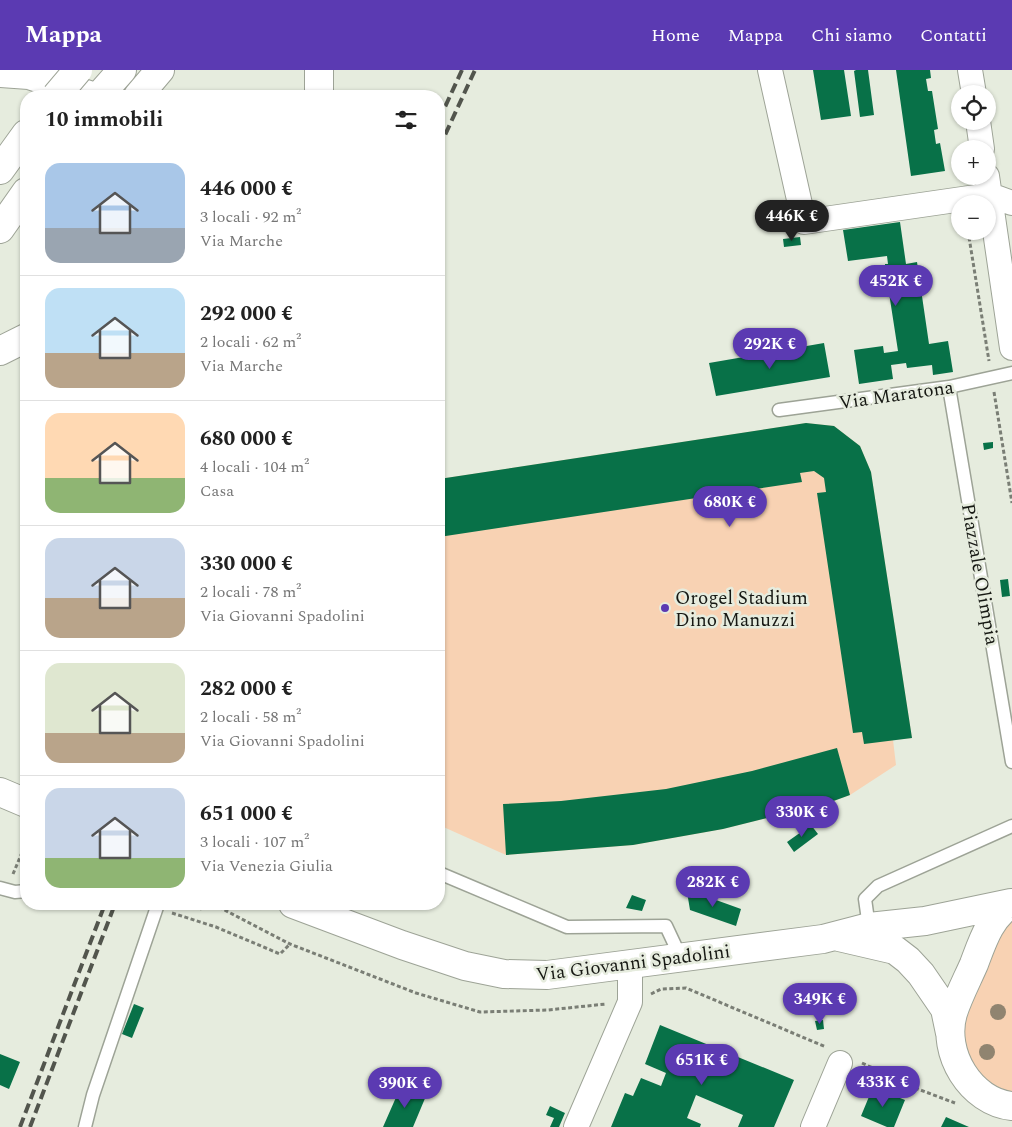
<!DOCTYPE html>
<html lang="it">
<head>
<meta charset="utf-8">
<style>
  body { margin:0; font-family:Spectral,serif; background:#f2f2f2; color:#222; height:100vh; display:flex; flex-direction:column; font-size:19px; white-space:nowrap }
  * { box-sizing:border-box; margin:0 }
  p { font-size:16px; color:#767676 }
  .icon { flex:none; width:28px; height:28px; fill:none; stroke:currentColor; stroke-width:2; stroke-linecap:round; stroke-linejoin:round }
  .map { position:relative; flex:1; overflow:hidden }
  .panel { position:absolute; left:20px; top:20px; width:425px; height:820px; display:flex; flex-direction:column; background:#fff; border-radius:20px; box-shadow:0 1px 4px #0004 }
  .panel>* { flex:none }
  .tools { position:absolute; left:951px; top:15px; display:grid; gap:10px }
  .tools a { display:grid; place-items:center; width:45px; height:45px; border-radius:50%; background:#fff; box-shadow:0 1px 4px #0004; font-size:25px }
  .price { position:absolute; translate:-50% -42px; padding:0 11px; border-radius:18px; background:#5b3ab2; color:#fff; font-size:16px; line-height:32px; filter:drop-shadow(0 1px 2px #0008) }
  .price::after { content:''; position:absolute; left:50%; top:30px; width:15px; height:11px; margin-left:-8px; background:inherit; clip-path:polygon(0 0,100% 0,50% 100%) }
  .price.on { background:#222; color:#fff }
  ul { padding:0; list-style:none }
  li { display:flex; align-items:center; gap:15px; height:125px; padding:0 25px }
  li+li { border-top:1px solid #e0e0e0 }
  li span { display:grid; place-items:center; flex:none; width:140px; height:100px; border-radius:15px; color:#555 }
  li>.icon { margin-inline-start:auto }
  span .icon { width:60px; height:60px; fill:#fffc; stroke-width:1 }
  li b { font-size:21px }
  h2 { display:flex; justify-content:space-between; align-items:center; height:60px; padding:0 25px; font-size:21px }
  header { display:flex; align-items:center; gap:30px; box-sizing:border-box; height:70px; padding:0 25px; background:#5b3ab2; color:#fff }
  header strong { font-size:24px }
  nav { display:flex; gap:28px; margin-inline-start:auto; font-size:18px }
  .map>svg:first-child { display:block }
  .green { fill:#f8d2b3 }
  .building { fill:#087148 }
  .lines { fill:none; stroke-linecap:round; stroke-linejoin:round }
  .service-casing { stroke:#9da396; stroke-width:15 }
  .minor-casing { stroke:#9da396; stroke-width:26 }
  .secondary-casing { stroke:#9da396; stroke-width:30 }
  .trunk-casing { stroke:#9da396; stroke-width:30 }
  .path { stroke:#7a7e75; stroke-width:3; stroke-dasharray:4 2.5; stroke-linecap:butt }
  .service { stroke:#fff; stroke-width:12 }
  .minor { stroke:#fff; stroke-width:24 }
  .secondary { stroke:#fff; stroke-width:28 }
  .trunk { stroke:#fff; stroke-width:28 }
  .rail { stroke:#52554d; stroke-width:4; stroke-dasharray:10 5; stroke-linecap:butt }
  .trunk-bridge-casing { stroke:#9da396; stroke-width:30; stroke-linecap:butt }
  .trunk-bridge { stroke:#fff; stroke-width:28 }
  .tree { fill:#908470 }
  .poi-dot { fill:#5b3ab2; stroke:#e6ecde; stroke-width:2 }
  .labels { text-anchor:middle; stroke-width:5; stroke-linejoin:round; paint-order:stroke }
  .street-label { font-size:19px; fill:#161813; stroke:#e6ecde }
  .poi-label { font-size:19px; fill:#161813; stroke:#e6ecde; text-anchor:start }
</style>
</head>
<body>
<header>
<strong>Mappa</strong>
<nav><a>Home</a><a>Mappa</a><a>Chi siamo</a><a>Contatti</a></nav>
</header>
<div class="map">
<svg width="1012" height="1057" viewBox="0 0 1012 1057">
  <rect width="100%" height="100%" fill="#e6ecde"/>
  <path class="green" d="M806 353 834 356 860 376 871 402 912 668 893 670 896 695 850 725 828 733 723 759 633 775 506 785 439 755V409Z
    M1012 845V1024L987 1014 970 997 962 960 1004 848Z"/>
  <path class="building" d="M813 0H844L851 46 821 50Z
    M856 0H868L874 45 860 47 854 1Z
    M896 0H930L931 8 926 9 928 21H932L938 59 934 60 936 74 940 73 945 101 911 106Z
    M900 152 906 194 917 192 929 274 948 271 953 302 933 305 932 295 907 298 906 293 891 295 893 309 859 314 854 280 883 276 884 283 898 281 885 197V194H888L887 186 848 191 843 160Z
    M800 167 801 175 784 177 783 169Z
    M824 273 830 307 716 326 709 293Z
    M806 353 834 356 860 376 871 402 912 668 864 674 862 662 853 663 817 423 826 422 824 408 814 401 800 403 802 412 439 467V409Z
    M993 372V378L984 380 983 373Z
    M1008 509 1010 526 1002 527 1000 510Z
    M837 678 850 725 828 733 723 759 633 775 506 785 503 734 561 731 666 719 752 701Z
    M439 689 445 724 439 725Z
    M811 755 818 764 794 782 787 772Z
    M704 819 705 826 741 839 736 856 690 840 687 822Z
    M632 825 646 830 642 841 626 838Z
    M134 934 144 938 132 968 122 964Z
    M823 950 824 959 817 960 815 951Z
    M660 955 794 1010 774 1057H738L743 1045 696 1025 687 1048 701 1054 700 1057H611L625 1023 633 1026 641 1008 661 1016 666 1003 645 994Z
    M0 984 20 992 9 1019 0 1015Z
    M401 1016 426 1026 413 1057H383Z
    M873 1017 905 1030 894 1057H887L861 1046Z
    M550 1036 565 1043 559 1057H550L554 1048 546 1045Z
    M946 1047 969 1057H941Z"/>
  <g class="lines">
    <defs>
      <path id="service" d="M949 317 1012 692
        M779 340 949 317 1012 303
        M439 803 567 857 666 856 681 888
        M0 818 15 822 26 821
        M869 857 865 829 878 816 1012 756
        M85 1057 93 1025 158 834"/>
      <path id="minor" d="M770 0 804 152 990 125 1012 133
        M970 0 974 24
        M978 51 982 79
        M987 106 1012 278
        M576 1057 630 932V895
        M813 1057 840 993"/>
      <path id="secondary" d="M0 722 26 733
        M1012 833C990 847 983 870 974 894 967 910 958 927 953 943 941 983 971 1032 1012 1036
        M293 834 402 875 465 896 504 904 547 905 823 869 869 857 925 851 1011 833
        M839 867 895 880 908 890 921 904 945 939 950 963"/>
      <path id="trunk" d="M0 3 29 5 92 26
        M99 26 122 0
        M138 26 160 0
        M319 26V0
        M0 100 26 64
        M0 159 26 122
        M0 281 26 268"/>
    </defs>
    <use href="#service" class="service-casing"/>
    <use href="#minor" class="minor-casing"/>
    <use href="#secondary" class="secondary-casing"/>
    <use href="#trunk" class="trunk-casing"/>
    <path class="path" d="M968 161 989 291
      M994 322 1012 433
      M13 804 26 773
      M188 834 200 839 212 834
      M213 834 290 874 416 923 480 942 548 940 606 934
      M172 843 216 857 280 884 290 874
      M651 924 661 919 686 918 826 977
      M862 993 915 1018 955 1033"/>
    <use href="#service" class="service"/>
    <use href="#minor" class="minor"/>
    <use href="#secondary" class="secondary"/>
    <use href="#trunk" class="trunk"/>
    <path class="rail" d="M439 50 462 0
      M439 78 475 0
      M20 1057 105 834
      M30 1057 115 834"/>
    <defs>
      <path id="trunk-bridge" d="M56 26 78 0"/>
    </defs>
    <use href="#trunk-bridge" class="trunk-bridge-casing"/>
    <use href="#trunk-bridge" class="trunk-bridge"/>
  </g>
  <g class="tree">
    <circle cx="998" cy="942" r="8"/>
    <circle cx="987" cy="982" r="8"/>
  </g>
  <circle class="poi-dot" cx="665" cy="538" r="5"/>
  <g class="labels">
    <g class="street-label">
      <text transform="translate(896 324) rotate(-8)" y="7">Via Maratona</text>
      <text transform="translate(981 504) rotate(80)" y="7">Piazzale Olimpia</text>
      <text transform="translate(633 892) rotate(-7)" y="7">Via Giovanni Spadolini</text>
    </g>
    <g class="poi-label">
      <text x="675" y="534">Orogel Stadium<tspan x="675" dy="22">Dino Manuzzi</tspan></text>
    </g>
  </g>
</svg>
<div class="tools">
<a><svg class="icon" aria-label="locate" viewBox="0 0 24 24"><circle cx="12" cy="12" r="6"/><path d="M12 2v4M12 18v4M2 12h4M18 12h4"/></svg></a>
<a>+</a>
<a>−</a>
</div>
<b class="price on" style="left:792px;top:172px">446K €</b>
<b class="price" style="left:896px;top:237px">452K €</b>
<b class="price" style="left:770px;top:300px">292K €</b>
<b class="price" style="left:730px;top:458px">680K €</b>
<b class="price" style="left:802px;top:768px">330K €</b>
<b class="price" style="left:713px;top:838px">282K €</b>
<b class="price" style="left:820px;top:955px">349K €</b>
<b class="price" style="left:702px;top:1016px">651K €</b>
<b class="price" style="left:883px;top:1038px">433K €</b>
<b class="price" style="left:405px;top:1039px">390K €</b>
<section class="panel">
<h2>10 immobili<svg class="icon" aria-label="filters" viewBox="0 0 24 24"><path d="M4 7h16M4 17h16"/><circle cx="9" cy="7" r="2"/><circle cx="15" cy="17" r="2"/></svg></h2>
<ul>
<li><span style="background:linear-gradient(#a9c7e8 65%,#9aa5b1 0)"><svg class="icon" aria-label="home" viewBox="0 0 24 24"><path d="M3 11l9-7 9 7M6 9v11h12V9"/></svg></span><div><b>446 000 €</b><p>3 locali · 92 m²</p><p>Via Marche</p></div></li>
<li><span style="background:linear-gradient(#bfe0f5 65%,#b9a48a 0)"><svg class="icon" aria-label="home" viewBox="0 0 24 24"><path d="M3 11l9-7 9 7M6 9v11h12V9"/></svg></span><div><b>292 000 €</b><p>2 locali · 62 m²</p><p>Via Marche</p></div></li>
<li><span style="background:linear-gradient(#ffd9b3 65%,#8fb573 0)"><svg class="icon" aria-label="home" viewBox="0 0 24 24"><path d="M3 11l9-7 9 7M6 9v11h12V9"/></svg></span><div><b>680 000 €</b><p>4 locali · 104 m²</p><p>Casa</p></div></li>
<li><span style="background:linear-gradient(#c9d6e8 60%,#b9a48a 0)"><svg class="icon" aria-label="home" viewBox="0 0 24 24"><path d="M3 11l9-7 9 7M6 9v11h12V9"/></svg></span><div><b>330 000 €</b><p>2 locali · 78 m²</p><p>Via Giovanni Spadolini</p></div></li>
<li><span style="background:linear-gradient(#dfe7d0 70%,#b9a48a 0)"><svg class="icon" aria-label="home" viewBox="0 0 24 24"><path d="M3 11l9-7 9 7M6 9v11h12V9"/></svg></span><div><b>282 000 €</b><p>2 locali · 58 m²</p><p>Via Giovanni Spadolini</p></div></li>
<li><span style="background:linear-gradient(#c9d6e8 70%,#8fb573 0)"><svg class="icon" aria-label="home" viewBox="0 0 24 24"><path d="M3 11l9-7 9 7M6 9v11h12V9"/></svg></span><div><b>651 000 €</b><p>3 locali · 107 m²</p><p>Via Venezia Giulia</p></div></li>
</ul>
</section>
</div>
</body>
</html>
